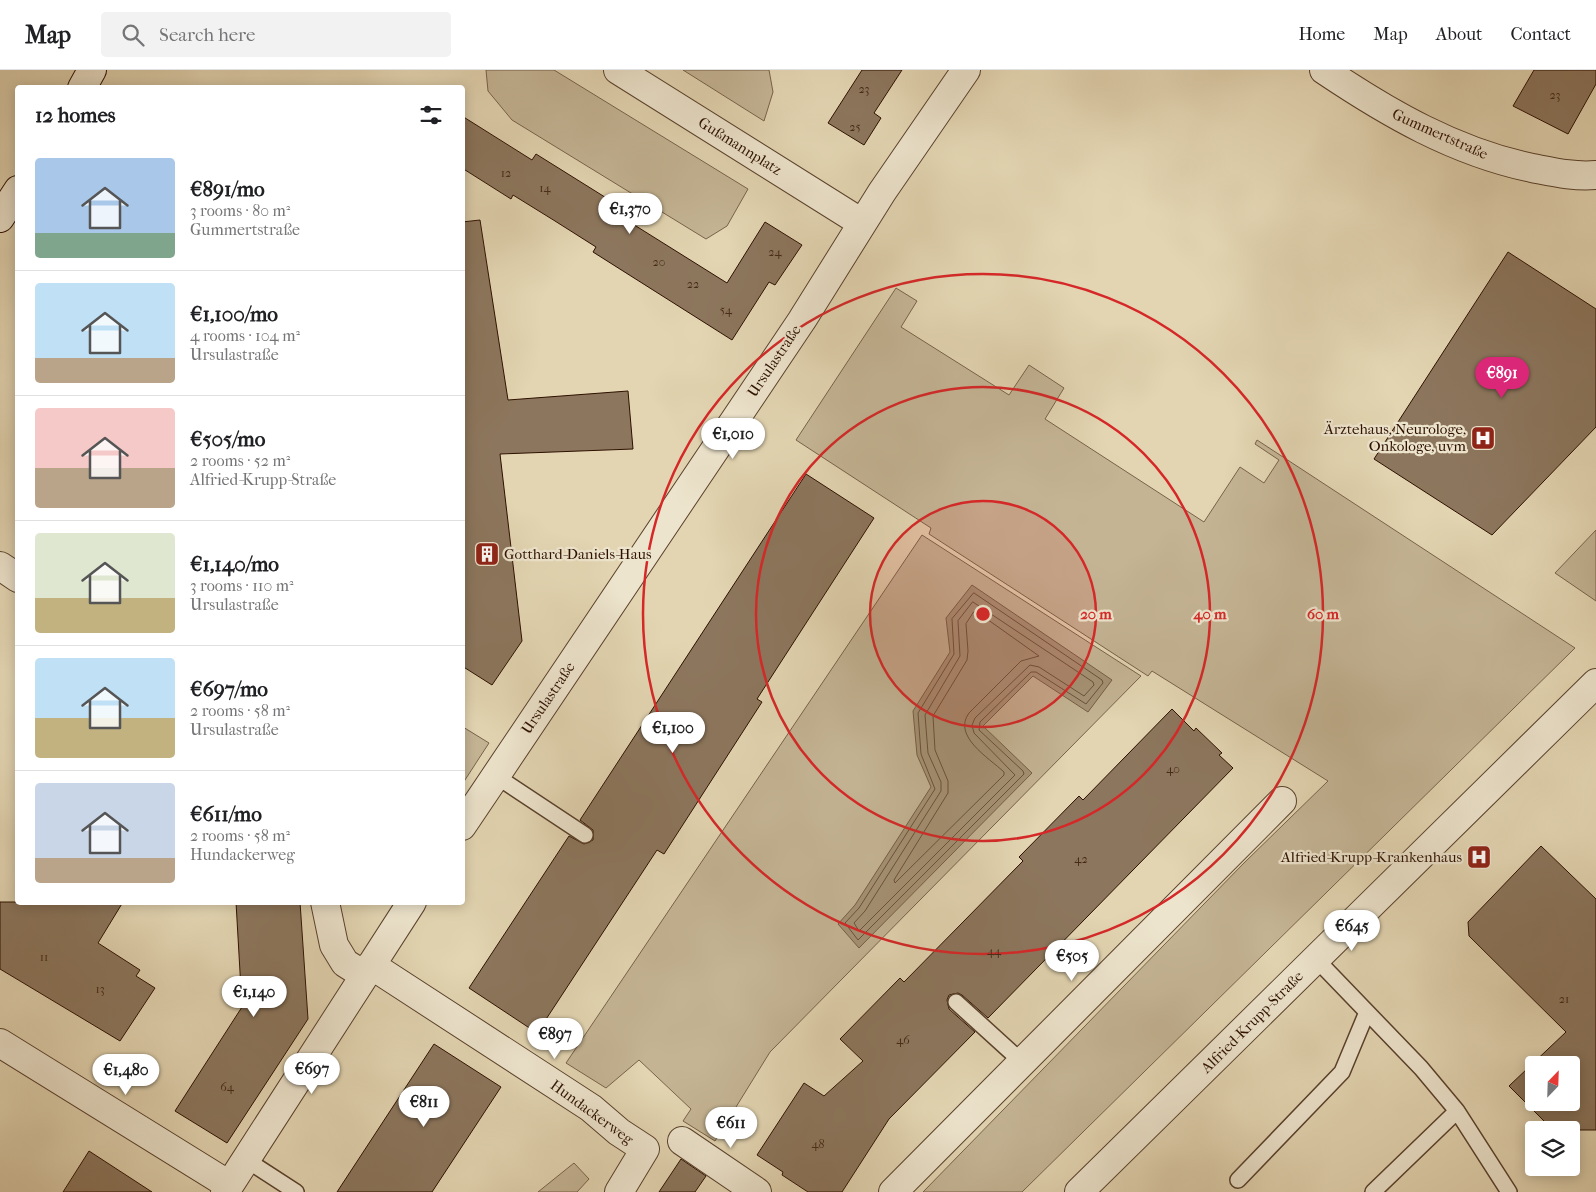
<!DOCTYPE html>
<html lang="en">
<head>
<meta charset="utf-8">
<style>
  body { margin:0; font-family:"IM FELL French Canon",serif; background:#f2f2f2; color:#202124; height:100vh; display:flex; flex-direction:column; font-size:19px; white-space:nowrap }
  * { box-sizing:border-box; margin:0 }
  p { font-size:16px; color:#757577 }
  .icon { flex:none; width:28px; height:28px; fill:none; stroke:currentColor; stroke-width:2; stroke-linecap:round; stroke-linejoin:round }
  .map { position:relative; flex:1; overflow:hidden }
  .sheet { position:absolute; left:15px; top:15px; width:450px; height:820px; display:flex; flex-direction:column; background:#fff; border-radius:5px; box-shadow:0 2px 12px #0003 }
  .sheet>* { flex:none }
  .needle { width:32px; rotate:23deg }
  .buttons { position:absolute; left:1525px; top:986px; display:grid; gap:10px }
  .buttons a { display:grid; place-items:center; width:55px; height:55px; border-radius:5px; background:#fff; box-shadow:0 2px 12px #0003; font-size:25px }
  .price { position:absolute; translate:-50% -42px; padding:0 11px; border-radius:18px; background:#fff; color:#222; font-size:16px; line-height:32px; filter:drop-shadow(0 1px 2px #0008) }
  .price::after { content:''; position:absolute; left:50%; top:30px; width:15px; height:11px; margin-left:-8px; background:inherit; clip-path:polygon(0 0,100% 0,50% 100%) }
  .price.current { background:#db2777; color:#fff }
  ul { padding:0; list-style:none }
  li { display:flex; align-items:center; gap:15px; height:125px; padding:0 20px }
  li+li { border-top:1px solid #e0e0e0 }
  li span { display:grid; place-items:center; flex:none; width:140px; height:100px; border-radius:5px; color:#555 }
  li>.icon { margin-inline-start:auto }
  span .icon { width:60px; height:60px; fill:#fffc; stroke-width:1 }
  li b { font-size:21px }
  h2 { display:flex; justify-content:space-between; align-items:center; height:60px; padding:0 20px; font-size:21px }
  header { display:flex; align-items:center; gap:30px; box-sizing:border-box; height:70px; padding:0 25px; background:#fff; border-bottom:1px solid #e0e0e0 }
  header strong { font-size:24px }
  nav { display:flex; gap:28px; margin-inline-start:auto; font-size:18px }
  .search { width:350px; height:45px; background:#f2f2f2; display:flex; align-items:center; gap:12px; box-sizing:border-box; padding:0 18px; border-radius:5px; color:#757577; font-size:19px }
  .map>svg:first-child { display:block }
  .green { fill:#c4b494; stroke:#78624a }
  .water { fill:#a59275; stroke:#755e46 }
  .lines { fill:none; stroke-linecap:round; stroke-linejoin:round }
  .shore { stroke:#69513a; stroke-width:1 }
  .building { fill:#8c765d; stroke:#2d1000; fill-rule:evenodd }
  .lane-casing { stroke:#5a412c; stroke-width:18 }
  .street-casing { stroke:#5a412c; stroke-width:30 }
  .secondary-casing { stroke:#2d1000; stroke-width:30 }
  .lane { stroke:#ede4cd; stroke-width:15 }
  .street { stroke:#ede4cd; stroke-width:28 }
  .secondary { stroke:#ede4cd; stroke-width:28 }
  .ring { fill:none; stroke:#d62828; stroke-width:2.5 }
  .labels { text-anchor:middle; stroke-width:4.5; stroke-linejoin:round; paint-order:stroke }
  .number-label { font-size:12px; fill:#452a17 }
  .street-label { font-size:15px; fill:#2d1000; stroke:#ede4cd }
  .poi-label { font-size:15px; fill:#2d1000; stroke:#ede4cd; text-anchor:end }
  .centre { fill:#d62828; stroke:#ede4cd; stroke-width:2.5 }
  .ring-label { font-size:15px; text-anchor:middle; font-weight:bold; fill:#d62828; stroke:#ede4cd; stroke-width:4.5; stroke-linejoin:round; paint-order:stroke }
</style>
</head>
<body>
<header>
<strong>Map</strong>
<div class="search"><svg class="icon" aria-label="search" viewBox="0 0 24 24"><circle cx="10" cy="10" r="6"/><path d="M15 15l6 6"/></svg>Search here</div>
<nav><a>Home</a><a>Map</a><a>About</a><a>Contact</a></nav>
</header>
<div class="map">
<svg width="1596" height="1122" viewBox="0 0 1596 1122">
  <rect width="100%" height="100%" fill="#e3d5b2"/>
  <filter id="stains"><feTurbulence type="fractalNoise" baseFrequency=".004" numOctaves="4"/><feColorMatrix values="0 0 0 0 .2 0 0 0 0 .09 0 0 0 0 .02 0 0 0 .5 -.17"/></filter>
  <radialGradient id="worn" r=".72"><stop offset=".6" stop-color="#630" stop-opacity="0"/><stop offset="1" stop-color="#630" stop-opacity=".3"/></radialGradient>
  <path class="green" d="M486 0H554L748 119 727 156 706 169 512 50 488 21Z
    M683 0H769L773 22 764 51Z
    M896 218 917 231 901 257 1009 325 1029 295 1064 318 1045 349 1204 452 1240 397 1264 413 1279 390 1255 374 1257 370 1575 578 1022 1122H923L1244 793 1328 711 1152 601 1148 606 929 464 931 458 796 370Z
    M1596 460V531L1555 503Z
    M922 465 1141 606 770 982 715 1071 683 1051 691 1039 639 990 606 1018 566 993Z
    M463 657 489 673 463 713Z
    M574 1093 589 1109 577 1122H538Z"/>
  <path class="water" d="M972 515 1112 610 1088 642 1033 606 983 656 1032 703 859 878 838 854 855 835 931 717 917 685 913 641 950 582 946 548Z"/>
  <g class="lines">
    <path class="shore" d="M974 523 1102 610 1103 613 1086 634 1036 602H1031L980 652 979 660 1023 701 1024 704 858 870 845 853 859 838 935 719 921 684 918 643 954 584 952 549Z
      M973 532 1093 612 1094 615 1084 626 1039 597 1030 595 975 648 972 655 974 663 1015 705 859 861 854 853 865 841 941 721V712L928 683 925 645 960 586 958 551Z
      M974 542H977L1039 586 1021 591 969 643C952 666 989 688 1004 702V705L895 813 894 810 948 723V711L935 680 933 646 967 590 968 581 966 554Z"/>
  </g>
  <path class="building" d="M862 0H902L874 43 881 48 864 75 828 53Z
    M1534 0H1596V14L1568 64 1513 36Z
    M462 46 532 90 536 84 624 139 620 146 727 213 765 152 802 175 775 215 769 212 732 270 593 182 596 177 555 151 513 125 511 129 462 98Z
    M480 150 508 330 628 321 633 379 500 384 522 571 492 615 462 596V152Z
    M1508 182 1596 239V357L1492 465 1374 389Z
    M806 404 874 448 757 629 762 632 664 784 657 780 537 963 469 918 569 766 584 774 593 770V760L580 750Z
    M1172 639 1194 661 1196 658 1222 683 1219 685 1233 698 988 948 962 925 958 923 949 925 947 930 949 939 975 962 889 1049 842 1122H808L782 1105 783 1102 757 1085 804 1013 824 1026 863 991 840 969 900 908 904 912 1023 791 1019 787 1079 726 1083 730Z
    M1541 776 1596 829V1060H1553L1509 1016 1566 962 1469 866 1468 852ZM1534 995H1571V1032H1534Z
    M0 832H123L98 873 140 900 136 906 155 918 120 971 0 899Z
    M236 832H300L308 949 227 1073 175 1041 242 937Z
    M434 974 501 1017 432 1122H337Z
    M89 1081 152 1122H63Z
    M681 1089 706 1106 695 1122H659Z"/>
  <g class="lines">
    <defs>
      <path id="lane" d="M496 706 585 765
        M1316 889 1421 998 1457 1041 1509 1122
        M956 932 1022 992
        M245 1089 296 1122
        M1238 1110 1342 1002 1367 942
        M1373 1122 1457 1041"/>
      <path id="street" d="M618 0 862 153
        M1324 0C1388 43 1455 82 1532 98 1553 102 1574 107 1596 105
        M0 496 18 508
        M462 756 802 250 882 122 966 0
        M325 832 334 875 345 893 364 905
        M371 895 591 1038 619 1062 645 1079 619 1122
        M0 973 229 1115
        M682 1071 757 1122
        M225 1122 412 832
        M893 1122 1282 731
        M1079 1122 1596 613"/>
      <path id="secondary" d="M82 18 92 0
        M0 148 18 120"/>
    </defs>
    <use href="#lane" class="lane-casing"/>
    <use href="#street" class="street-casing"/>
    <use href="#secondary" class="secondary-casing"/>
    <use href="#lane" class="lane"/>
    <use href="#street" class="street"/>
    <use href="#secondary" class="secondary"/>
  </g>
  <circle cx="983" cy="544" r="113" fill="#d62828" fill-opacity=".12"/>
  <g class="ring">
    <circle cx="983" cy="544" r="113"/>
    <circle cx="983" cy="544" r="227"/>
    <circle cx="983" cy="544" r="340"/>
  </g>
  <defs>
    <symbol id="hospital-square" viewBox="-11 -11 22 22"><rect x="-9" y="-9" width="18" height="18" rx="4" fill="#8f2418" stroke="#ede4cd"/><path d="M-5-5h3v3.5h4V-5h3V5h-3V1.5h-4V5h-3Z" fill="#fff"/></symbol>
    <symbol id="building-square" viewBox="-11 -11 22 22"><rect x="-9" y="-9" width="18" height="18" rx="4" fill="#8f2418" stroke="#ede4cd"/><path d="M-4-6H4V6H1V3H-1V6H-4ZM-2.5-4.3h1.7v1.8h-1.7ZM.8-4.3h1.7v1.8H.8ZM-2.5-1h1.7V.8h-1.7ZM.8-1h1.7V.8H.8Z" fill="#fff"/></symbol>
  </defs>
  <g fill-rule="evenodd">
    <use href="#hospital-square" x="1469" y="354" width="28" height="28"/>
    <use href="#building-square" x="473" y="470" width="28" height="28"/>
    <use href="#hospital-square" x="1465" y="773" width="28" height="28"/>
  </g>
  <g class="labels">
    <g class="number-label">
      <text x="864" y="23">23</text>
      <text x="1555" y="29">23</text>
      <text x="855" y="61">25</text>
      <text x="506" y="107">12</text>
      <text x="545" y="122">14</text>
      <text x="775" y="186">24</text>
      <text x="659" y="196">20</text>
      <text x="693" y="218">22</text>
      <text x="726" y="244">54</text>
      <text x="1173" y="703">40</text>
      <text x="1081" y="793">42</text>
      <text x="994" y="885">44</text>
      <text x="44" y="891">11</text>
      <text x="100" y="923">13</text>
      <text x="1564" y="933">21</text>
      <text x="903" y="974">46</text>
      <text x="227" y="1021">64</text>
      <text x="818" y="1078">48</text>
    </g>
    <g class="street-label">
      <text transform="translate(1440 64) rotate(24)" y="5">Gummertstraße</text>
      <text transform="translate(740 76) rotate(32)" y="5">Gußmannplatz</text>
      <text transform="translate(774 291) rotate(-56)" y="5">Ursulastraße</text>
      <text transform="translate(548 628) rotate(-56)" y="5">Ursulastraße</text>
      <text transform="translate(1252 952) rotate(-45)" y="5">Alfried-Krupp-Straße</text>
      <text transform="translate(592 1042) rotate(36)" y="5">Hundackerweg</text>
    </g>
    <g class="poi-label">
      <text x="1466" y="364">Ärztehaus, Neurologe,<tspan x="1466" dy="17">Onkologe, uvm</tspan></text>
      <text x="504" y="489" text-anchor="start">Gotthard-Daniels-Haus</text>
      <text x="1462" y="792">Alfried-Krupp-Krankenhaus</text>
    </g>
  </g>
  <circle cx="983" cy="544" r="8" class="centre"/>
  <g class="ring-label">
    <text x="1096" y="549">20 m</text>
    <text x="1210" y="549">40 m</text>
    <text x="1323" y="549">60 m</text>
  </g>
  <rect width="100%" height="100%" filter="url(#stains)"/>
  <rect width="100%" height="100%" fill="url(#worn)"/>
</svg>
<div class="buttons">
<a><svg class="needle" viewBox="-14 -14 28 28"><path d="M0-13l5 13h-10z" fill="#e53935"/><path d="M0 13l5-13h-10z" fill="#757577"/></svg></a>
<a><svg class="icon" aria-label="layers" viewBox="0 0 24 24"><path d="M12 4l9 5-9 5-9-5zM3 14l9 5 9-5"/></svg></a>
</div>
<b class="price" style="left:630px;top:165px">€1,370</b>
<b class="price current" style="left:1502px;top:329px">€891</b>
<b class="price" style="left:733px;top:390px">€1,010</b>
<b class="price" style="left:673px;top:684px">€1,100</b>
<b class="price" style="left:1352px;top:882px">€645</b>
<b class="price" style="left:1072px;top:912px">€505</b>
<b class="price" style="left:254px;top:948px">€1,140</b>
<b class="price" style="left:555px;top:990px">€897</b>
<b class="price" style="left:312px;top:1025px">€697</b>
<b class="price" style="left:126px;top:1026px">€1,480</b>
<b class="price" style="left:424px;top:1058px">€811</b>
<b class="price" style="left:731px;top:1079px">€611</b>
<section class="sheet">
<h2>12 homes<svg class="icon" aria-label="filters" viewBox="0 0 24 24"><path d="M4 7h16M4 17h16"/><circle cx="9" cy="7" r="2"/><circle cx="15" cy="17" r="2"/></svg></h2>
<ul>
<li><span style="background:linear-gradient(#a9c7e8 75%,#7fa58c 0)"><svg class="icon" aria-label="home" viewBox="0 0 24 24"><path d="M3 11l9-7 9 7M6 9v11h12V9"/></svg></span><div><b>€891/mo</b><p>3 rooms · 80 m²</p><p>Gummertstraße</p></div></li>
<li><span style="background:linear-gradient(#bfe0f5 75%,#b9a48a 0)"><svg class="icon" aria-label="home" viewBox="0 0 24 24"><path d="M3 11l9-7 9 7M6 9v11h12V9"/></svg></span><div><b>€1,100/mo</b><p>4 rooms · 104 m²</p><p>Ursulastraße</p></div></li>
<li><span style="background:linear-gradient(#f6c9c9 60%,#b9a48a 0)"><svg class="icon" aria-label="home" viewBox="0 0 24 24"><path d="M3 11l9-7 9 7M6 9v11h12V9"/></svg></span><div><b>€505/mo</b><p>2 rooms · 52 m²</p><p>Alfried-Krupp-Straße</p></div></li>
<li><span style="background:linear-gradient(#dfe7d0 65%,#c2b280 0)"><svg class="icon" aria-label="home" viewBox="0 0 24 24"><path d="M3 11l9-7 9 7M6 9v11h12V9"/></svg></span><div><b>€1,140/mo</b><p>3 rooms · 110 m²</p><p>Ursulastraße</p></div></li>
<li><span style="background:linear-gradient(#bfe0f5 60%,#c2b280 0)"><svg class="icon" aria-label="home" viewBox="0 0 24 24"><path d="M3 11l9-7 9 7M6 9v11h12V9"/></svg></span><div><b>€697/mo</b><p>2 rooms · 58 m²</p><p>Ursulastraße</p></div></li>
<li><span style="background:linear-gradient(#c9d6e8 75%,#b9a48a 0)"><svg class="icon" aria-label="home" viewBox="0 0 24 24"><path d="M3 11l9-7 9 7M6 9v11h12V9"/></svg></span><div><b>€611/mo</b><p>2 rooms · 58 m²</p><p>Hundackerweg</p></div></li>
</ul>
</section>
</div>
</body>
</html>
